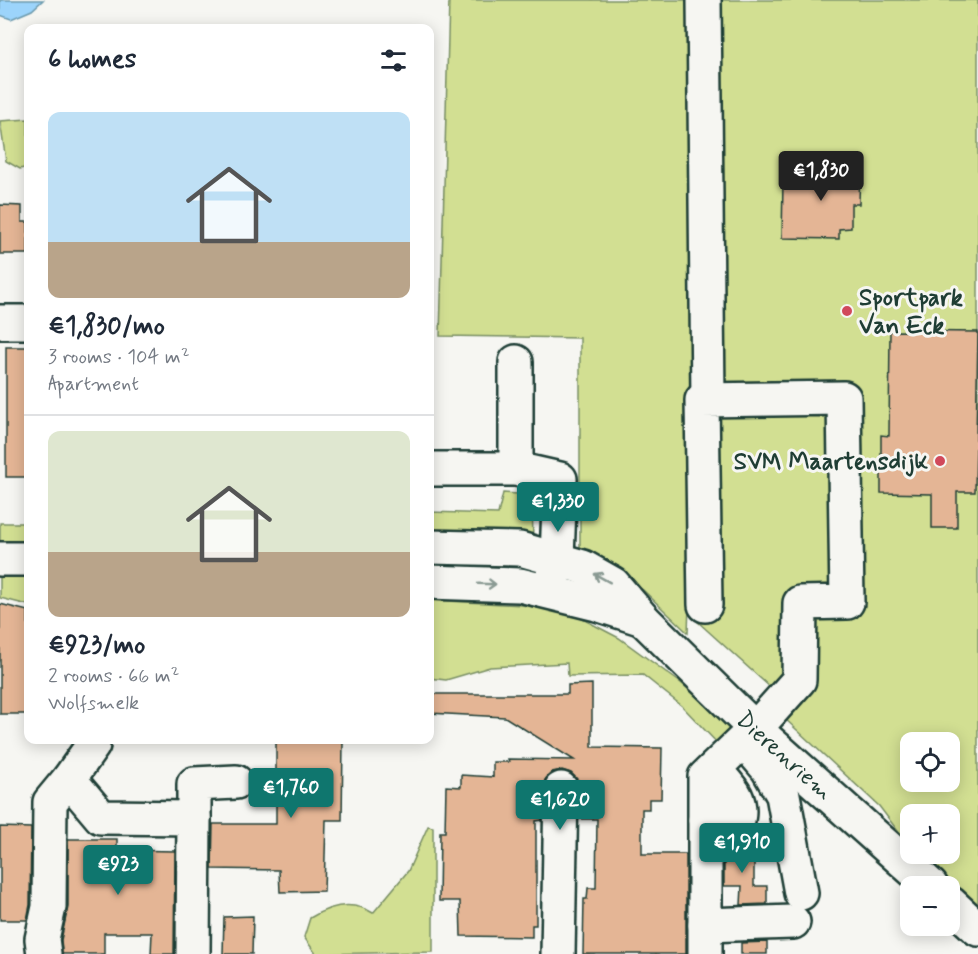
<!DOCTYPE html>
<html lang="en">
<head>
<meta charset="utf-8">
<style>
  body { margin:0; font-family:Mynerve,sans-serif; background:#f2f2f3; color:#1f2937; height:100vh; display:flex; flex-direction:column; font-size:22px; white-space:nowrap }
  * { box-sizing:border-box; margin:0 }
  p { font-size:20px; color:#747a83 }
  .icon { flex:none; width:33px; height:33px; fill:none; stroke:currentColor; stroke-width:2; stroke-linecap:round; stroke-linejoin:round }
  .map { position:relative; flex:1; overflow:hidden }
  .details { position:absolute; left:24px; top:24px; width:410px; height:720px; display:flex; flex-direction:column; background:#fff; border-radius:12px; box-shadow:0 3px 15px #0003 }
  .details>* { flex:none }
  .fabs { position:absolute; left:900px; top:732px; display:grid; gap:12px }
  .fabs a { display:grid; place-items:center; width:60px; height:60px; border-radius:12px; background:#fff; box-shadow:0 3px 15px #0003; font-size:30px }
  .price { position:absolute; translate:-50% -51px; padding:0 14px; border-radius:6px; background:#0f766e; color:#fff; font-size:20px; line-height:39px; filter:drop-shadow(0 2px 3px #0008) }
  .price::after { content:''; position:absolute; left:50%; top:36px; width:18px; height:14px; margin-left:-9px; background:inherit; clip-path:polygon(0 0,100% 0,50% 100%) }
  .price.active { background:#222; color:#fff }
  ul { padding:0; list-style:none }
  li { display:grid; align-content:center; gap:12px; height:318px; padding:0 24px }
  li+li { border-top:2px solid #e0e1e3 }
  li span { display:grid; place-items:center; height:186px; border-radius:12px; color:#555 }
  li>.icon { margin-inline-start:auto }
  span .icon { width:108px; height:108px; fill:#fffc; stroke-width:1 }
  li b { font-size:26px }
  h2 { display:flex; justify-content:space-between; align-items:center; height:72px; padding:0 24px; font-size:26px }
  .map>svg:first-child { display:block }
  .green { fill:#d2df92; stroke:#788e63; stroke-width:1.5; fill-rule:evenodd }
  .water { fill:#9cd4fb; stroke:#6a98ab; stroke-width:1.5 }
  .building { fill:#e4b595; stroke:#1f3d34; stroke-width:1.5 }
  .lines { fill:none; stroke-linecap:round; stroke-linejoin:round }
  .minor-casing { stroke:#1f3d34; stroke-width:38 }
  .minor { stroke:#f6f6f2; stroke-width:33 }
  .oneway { stroke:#8a9a93 }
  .poi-dot { fill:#d1495b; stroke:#f6f6f2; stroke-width:2 }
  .labels { text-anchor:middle; stroke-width:6; stroke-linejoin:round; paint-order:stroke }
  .poi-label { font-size:24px; font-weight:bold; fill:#1f3d34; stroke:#f6f6f2; text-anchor:start }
  .street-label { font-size:24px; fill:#1f3d34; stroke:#f6f6f2 }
</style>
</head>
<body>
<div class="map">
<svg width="978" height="954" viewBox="0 0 978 954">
  <rect width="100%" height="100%" fill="#f6f6f2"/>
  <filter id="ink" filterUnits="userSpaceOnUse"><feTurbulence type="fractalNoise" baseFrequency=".0167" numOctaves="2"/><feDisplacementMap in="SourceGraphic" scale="12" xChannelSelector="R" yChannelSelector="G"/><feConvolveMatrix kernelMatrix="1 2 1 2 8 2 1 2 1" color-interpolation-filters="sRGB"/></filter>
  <g filter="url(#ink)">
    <path class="green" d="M449 0H692L697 367 688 633 643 590 587 551 580 550V338L440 336Z
      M710 0H978V929L950 895V886H943L916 854H950V814H910V847L879 806 783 717 791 706 698 622 716 307ZM910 742H950V782H910Z
      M28 119V167L20 169 6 161 0 121Z
      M503 493 532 495 533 542 429 541V512L498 514Z
      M0 523H28V544H0Z
      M0 575H28V605L0 598Z
      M429 600 522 605 573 614 619 638 681 683 740 734 721 747 682 706 643 675 568 676 567 663 490 667 446 680 429 678Z
      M428 826 433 827V952L316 954 304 937 310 918C331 905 352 900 373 913L408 871Z"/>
    <path class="water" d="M0 0H43L32 10 11 19 0 15Z"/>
    <path class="building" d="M817 161 860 162 859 204H851V228L839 229V239L782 238 783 182H817Z
      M0 205 22 206V222H28V254H0Z
      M890 331 978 332 975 492H957V528H932V494L881 493V435L889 436Z
      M6 347H28V477H6Z
      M0 604 28 611V714H0Z
      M592 684V747L662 748 661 799H649V809H642V854H686V954H583L584 899H587L588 888H596L597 819H579L578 780 571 773 562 770 552 772 545 780 542 820 536 821V925H532V937L461 936 460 901H439L440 832H445L446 786 461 787V775L493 777V762H509L508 759 574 760 505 717 429 713 430 694H568V685Z
      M276 740H343L342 820H326L324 891 280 892 279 870 212 869 213 824H276Z
      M0 827 31 828 30 905 27 920H0Z
      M742 838V861H754V886H767V904L741 905 742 886H724V839Z
      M68 839H117V850L175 851 174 954H151L152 933H104V954H62L61 940 68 907Z
      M253 916 252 954H223L224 917Z
      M767 942V954H741V943Z"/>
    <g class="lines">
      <defs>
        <g id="minor">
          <path d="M704 0 708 400"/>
          <path d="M0 322H28"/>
          <path d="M429 469H516V362"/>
          <path d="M516 469 560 479 557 559 552 579"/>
          <path id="s1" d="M429 547 520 549 583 567 613 584 643 619 755 729 931 886"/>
          <path d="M0 559H28"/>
          <path d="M429 582 520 585 597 604 643 619"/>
          <path d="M93 740V745L69 779 101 817 194 818V784L236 782"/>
          <path d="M744 741 768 769 783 795 801 893"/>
          <path d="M705 820H738C743 796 728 786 714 769"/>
          <path d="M950 903 978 929"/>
          <path d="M705 925 793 922"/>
          <path d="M44 954 42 939 49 907 50 802 69 779"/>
          <path d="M193 954 194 818"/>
          <path d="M558 954 561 789"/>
          <path d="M705 954V777L755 729 799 680 800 603 847 602 844 398 702 400 705 605"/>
        </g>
      </defs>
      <use href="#minor" class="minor-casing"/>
      <use href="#minor" class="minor"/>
    </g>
    <defs><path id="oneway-shaft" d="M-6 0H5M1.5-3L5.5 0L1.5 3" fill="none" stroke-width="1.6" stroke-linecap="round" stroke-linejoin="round" transform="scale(1.5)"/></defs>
    <g class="oneway">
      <use href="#oneway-shaft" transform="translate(602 578) rotate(-151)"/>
      <use href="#oneway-shaft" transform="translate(487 584) rotate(2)"/>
    </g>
  </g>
  <g class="poi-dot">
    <circle cx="847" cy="311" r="6"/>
    <circle cx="940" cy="461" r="6"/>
  </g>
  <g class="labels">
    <g class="poi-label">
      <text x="859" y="305">Sportpark<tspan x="859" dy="28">Van Eck</tspan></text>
      <text x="928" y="469" text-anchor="end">SVM Maartensdijk</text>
    </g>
    <g class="street-label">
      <text dy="8" stroke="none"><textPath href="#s1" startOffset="434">Dierenriem</textPath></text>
    </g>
  </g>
</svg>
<div class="fabs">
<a><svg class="icon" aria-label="locate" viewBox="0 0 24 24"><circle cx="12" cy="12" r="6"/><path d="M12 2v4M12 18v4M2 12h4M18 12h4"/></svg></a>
<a>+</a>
<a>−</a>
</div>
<b class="price active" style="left:821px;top:202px">€1,830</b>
<b class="price" style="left:558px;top:533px">€1,330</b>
<b class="price" style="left:291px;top:819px">€1,760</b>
<b class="price" style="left:560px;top:831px">€1,620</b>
<b class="price" style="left:742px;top:874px">€1,910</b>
<b class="price" style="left:118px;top:896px">€923</b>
<section class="details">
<h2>6 homes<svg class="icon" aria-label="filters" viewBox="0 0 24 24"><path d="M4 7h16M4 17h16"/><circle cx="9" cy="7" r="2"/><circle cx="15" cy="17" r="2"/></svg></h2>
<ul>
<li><span style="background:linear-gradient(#bfe0f5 70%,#b9a48a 0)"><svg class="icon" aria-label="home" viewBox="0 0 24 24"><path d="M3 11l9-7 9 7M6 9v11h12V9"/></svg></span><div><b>€1,830/mo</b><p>3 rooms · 104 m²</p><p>Apartment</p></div></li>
<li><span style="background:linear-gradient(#dfe7d0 65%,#b9a48a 0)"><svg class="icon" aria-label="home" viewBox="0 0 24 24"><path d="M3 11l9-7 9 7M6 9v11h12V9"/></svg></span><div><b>€923/mo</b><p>2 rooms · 66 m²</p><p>Wolfsmelk</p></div></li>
</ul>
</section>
</div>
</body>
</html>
